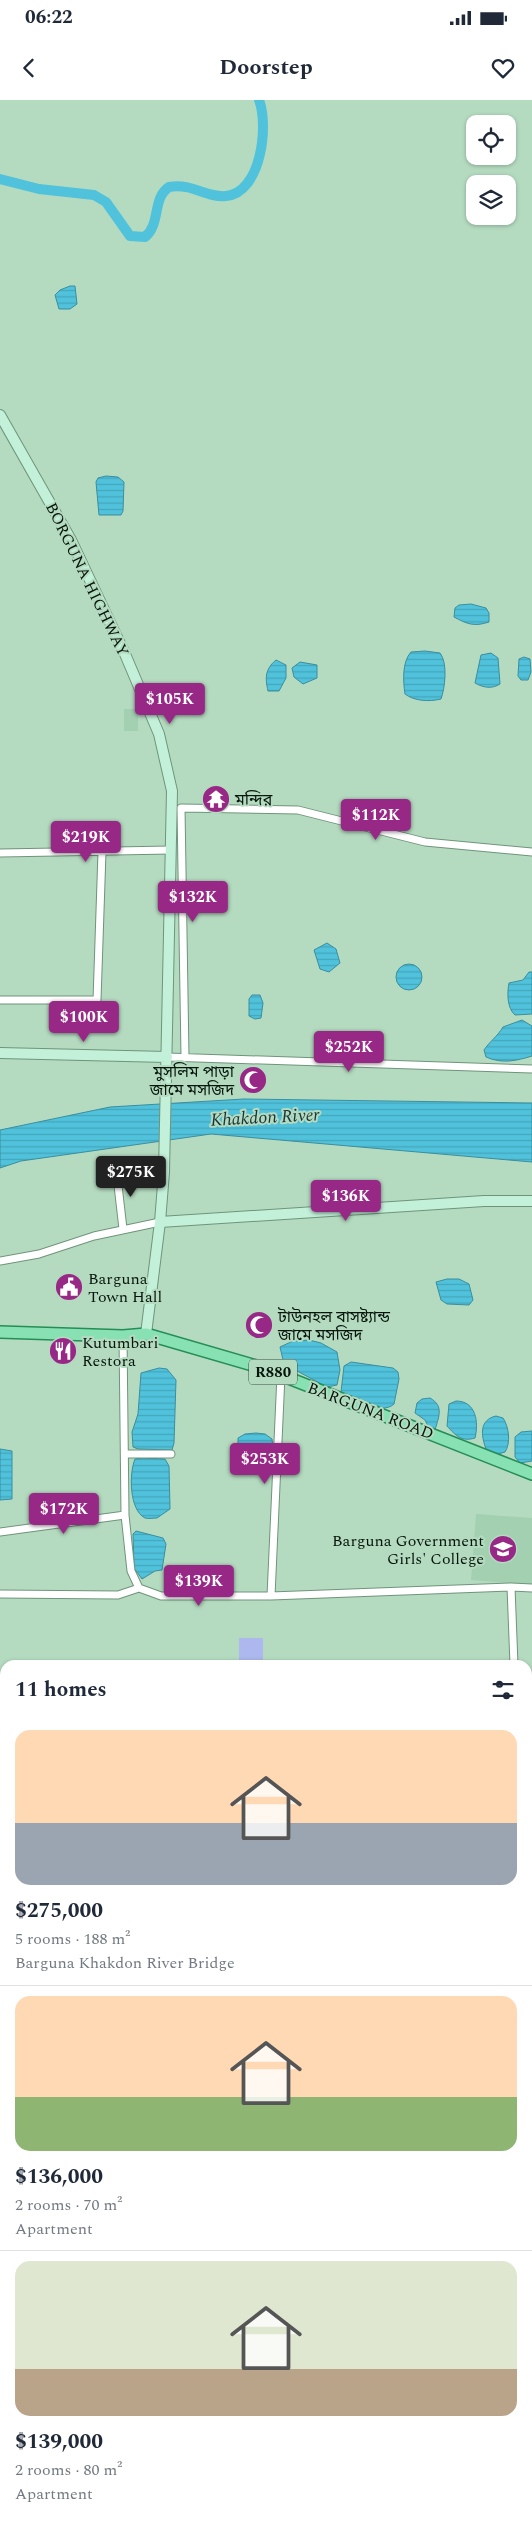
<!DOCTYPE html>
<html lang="en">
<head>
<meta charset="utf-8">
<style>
  body { margin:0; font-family:Spectral,"Noto Sans Bengali",serif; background:#f6f6f7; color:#1f2937; height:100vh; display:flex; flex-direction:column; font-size:19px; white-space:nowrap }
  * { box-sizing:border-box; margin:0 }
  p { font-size:16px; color:#747a83 }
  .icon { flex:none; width:28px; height:28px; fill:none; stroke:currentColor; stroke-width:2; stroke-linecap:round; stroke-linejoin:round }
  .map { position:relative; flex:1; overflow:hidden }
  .side { position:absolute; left:0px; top:1560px; width:532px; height:866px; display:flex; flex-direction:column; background:#fff; border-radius:15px 15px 0 0; box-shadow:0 1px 4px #0004 }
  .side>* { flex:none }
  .fabs { position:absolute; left:466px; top:15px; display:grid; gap:10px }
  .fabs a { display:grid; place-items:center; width:50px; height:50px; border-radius:10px; background:#fff; box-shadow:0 1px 4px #0004; font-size:25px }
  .price { position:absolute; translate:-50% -42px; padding:0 11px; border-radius:5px; background:#982886; color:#fff; font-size:16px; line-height:32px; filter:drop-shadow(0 1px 2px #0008) }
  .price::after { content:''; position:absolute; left:50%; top:30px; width:15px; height:11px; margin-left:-8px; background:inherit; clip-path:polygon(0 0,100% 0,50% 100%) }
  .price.current { background:#222; color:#fff }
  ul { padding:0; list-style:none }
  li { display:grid; align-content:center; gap:10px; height:265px; padding:0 15px }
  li+li { border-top:1px solid #e0e1e3 }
  li span { display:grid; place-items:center; height:155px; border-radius:15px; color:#555 }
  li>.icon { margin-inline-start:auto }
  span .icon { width:90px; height:90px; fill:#fffc; stroke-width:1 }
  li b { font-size:21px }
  h2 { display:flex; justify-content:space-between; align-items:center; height:60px; padding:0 15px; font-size:21px }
  .status { display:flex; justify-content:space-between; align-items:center; height:35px; padding:0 25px; background:#fff; direction:ltr }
  .status svg { height:14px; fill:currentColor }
  header { display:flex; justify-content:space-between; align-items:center; height:65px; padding:0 15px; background:#fff; font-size:22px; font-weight:700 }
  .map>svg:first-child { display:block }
  .built { fill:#a2d0b1 }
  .pitch { fill:#adb8ef }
  .water { fill:url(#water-rules); stroke:#3a8e9e }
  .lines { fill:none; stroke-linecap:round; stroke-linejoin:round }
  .canal { stroke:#50c2dc; stroke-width:10 }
  .street-casing { stroke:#6f947b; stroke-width:9 }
  .secondary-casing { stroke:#6f947b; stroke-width:12 }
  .primary-casing { stroke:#268d57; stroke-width:14 }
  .street { stroke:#fff; stroke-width:7 }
  .secondary { stroke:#c3f0d9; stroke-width:10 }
  .primary { stroke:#87e1b2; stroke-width:11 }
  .labels { text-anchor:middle; stroke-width:4; stroke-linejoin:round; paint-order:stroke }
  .shield { fill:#b4dbc0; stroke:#3b5042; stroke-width:1 }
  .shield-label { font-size:15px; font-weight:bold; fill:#07150c }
  .street-label { font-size:16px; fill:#07150c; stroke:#b4dbc0 }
  .poi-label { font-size:16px; fill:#07150c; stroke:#b4dbc0; text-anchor:start }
  .water-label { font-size:18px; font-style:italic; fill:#193339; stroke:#b4dbc0 }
</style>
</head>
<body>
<div class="status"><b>06:22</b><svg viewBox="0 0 49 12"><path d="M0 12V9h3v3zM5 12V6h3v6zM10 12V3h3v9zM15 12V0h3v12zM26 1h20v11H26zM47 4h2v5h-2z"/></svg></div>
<header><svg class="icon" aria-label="back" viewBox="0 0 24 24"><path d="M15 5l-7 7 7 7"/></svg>Doorstep<svg class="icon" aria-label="heart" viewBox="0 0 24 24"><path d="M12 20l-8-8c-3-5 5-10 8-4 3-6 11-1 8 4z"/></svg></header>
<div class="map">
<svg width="532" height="2426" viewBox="0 0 532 2426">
  <defs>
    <pattern id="water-rules" width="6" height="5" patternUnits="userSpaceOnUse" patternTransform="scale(1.25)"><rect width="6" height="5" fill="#50c2dc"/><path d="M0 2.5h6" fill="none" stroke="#44a6bc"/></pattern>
  </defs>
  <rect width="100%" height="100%" fill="#b4dbc0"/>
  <path class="built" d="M124 609H138V631H124Z
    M476 1414 532 1418V1485L471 1480Z"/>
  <path class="pitch" d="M239 1538H263V1565H239Z"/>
  <path class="water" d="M70 186H75L77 204 70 209H59L55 195 60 190Z
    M106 376 118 377 124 382 123 411 121 415H99L96 382 98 378Z
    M471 504 486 508 489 513V522C474 527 467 524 454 517L455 508 459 505Z
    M425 551 440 553C448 563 445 588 441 599 429 602 414 601 405 594 403 581 402 562 411 552Z
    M491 553 498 558 500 584C492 589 484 588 475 583L481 555Z
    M524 557 530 559 531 572 528 580H521L518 576 519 559Z
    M276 560 286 565V578L279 591H268C265 578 265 569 276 560Z
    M300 562 317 565V578L303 584 294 577 292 568Z
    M327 843 336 849 340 863 329 872 320 869 314 850Z
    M396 877a13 13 0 1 1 26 0a13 13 0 1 1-26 0Z
    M529 872H532V914L515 915C507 908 507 893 509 883L523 880Z
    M252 895H260L263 903 261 918 255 919 249 916V899Z
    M522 920 532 926V956C516 961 502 964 486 957L484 950C490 941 497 937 503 927Z
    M244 999 532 1003V1062L211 1034 21 1061 0 1068V1030L110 1007Z
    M447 1179H459L469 1184 473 1200 469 1205 447 1204 441 1200 436 1182Z
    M309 1240 321 1243 337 1252 340 1270 337 1285 327 1287 284 1264 280 1247 293 1241Z
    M351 1262 393 1268 398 1272 399 1279 394 1304C381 1316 353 1299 341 1292L344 1266Z
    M159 1268 167 1269 176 1280 174 1343 172 1350 138 1349 133 1347 132 1332 138 1314 141 1273Z
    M430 1298C444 1306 439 1316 435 1330H430L425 1320 415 1313 417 1303 422 1299Z
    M456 1301C476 1301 479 1322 475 1338 462 1342 456 1336 447 1326L449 1304Z
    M496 1316 503 1318C509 1327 511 1343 505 1352L495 1355 486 1349C481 1335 479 1320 496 1316Z
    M532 1331V1361L520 1363 515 1357V1337L521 1332Z
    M256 1333 265 1334 272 1339 273 1348C264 1358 251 1357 238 1353V1338L245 1334Z
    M0 1349 12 1351V1399L0 1400Z
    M142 1358 165 1359 169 1366 170 1409 157 1418C154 1418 148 1419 145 1418 129 1410 129 1373 135 1359Z
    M136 1431 163 1438 166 1444 162 1470 155 1471 142 1479 134 1468 133 1434Z"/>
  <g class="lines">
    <path class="canal" d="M0 79 39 89 94 95 106 102 130 136 145 137C161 124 152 98 169 87 193 83 206 98 226 96 261 93 269 26 259 0
      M0 2033 5 2038
      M274 2421 277 2426"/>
    <defs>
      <path id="street" d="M0 753 171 750
        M0 900H97L102 752
        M167 957 532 969
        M185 957 181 708 298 710 425 742 532 752
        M116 1068 123 1129
        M0 1161 39 1154 94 1136 160 1122
        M123 1236 125 1415 131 1471 139 1488 161 1496H271L511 1487 532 1488
        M125 1354H171
        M0 1432 125 1415
        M511 1487 514 1565
        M0 1494 118 1495 139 1488
        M271 1496 281 1275
        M528 1820H532
        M0 1845 5 1854
        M528 1884 532 1991
        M0 2071 5 2077
        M0 2174H5
        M215 2421 218 2426
        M352 2421 355 2426
        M0 2424 21 2421"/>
      <path id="secondary" d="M0 315 71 440 125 554 159 634 172 691 164 1072 160 1122 146 1234
        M0 953 167 957
        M160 1122 484 1101H532
        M0 1900 5 1906
        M528 2038H532"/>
      <path id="primary" d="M0 1232 123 1236 146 1234 263 1268 532 1374"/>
    </defs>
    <use href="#street" class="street-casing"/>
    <use href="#secondary" class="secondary-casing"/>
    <use href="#primary" class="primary-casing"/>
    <use href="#street" class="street"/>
    <use href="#secondary" class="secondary"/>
    <use href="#primary" class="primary"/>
  </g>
  <defs>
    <symbol id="temple-disc" viewBox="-11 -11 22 22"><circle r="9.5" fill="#982886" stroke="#b4dbc0"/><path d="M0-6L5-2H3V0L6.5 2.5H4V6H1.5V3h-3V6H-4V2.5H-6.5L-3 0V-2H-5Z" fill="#fff"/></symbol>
    <symbol id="mosque-disc" viewBox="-11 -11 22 22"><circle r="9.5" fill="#982886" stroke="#b4dbc0"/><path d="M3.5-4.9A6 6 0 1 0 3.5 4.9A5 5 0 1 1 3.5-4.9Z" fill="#fff"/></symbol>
    <symbol id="civic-disc" viewBox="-11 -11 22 22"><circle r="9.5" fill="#982886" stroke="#b4dbc0"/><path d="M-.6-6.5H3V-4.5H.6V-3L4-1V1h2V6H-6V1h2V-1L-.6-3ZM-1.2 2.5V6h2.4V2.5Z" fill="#fff"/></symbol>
    <symbol id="restaurant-disc" viewBox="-11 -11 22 22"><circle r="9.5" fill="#982886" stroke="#b4dbc0"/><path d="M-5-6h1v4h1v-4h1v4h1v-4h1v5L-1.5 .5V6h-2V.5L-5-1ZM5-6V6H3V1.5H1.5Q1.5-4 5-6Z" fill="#fff"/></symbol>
    <symbol id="university-disc" viewBox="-11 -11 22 22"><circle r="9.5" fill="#982886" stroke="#b4dbc0"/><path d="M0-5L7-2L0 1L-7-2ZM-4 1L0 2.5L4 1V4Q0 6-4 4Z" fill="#fff"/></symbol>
  </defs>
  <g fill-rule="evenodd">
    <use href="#temple-disc" x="200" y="683" width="32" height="32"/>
    <use href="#mosque-disc" x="237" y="964" width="32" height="32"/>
    <use href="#civic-disc" x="53" y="1171" width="32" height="32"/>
    <use href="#mosque-disc" x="243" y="1209" width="32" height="32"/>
    <use href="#restaurant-disc" x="47" y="1235" width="32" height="32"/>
    <use href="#university-disc" x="487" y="1433" width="32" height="32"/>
  </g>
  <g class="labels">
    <rect class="shield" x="249" y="1259.5" width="48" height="25" rx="4"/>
    <g class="shield-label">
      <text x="273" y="1277">R880</text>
    </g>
    <g class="street-label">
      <text transform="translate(88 479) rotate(64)" y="6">BORGUNA HIGHWAY</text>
      <text transform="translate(371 1310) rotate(21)" y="6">BARGUNA ROAD</text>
    </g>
    <g class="poi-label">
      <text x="235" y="705">মন্দির</text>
      <text x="234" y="977" text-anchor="end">মুসলিম পাড়া<tspan x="234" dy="18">জামে মসজিদ</tspan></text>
      <text x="88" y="1184">Barguna<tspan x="88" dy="18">Town Hall</tspan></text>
      <text x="278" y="1222">টাউনহল বাসষ্ট্যান্ড<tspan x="278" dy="18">জামে মসজিদ</tspan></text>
      <text x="82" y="1248">Kutumbari<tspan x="82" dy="18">Restora</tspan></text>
      <text x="484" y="1446" text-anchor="end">Barguna Government<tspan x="484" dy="18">Girls' College</tspan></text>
    </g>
    <g class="water-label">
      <text transform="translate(265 1017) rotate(-3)" y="6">Khakdon River</text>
    </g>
  </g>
</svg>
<div class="fabs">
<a><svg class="icon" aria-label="locate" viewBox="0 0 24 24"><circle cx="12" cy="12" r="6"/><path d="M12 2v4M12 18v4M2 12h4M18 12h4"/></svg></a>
<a><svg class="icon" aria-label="layers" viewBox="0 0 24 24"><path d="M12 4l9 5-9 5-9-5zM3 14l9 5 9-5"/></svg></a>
</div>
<b class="price" style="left:170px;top:625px">$105K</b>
<b class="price" style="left:376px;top:741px">$112K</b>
<b class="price" style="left:86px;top:763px">$219K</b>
<b class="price" style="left:193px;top:823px">$132K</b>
<b class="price" style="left:84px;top:943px">$100K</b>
<b class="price" style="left:349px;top:973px">$252K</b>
<b class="price current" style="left:131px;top:1098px">$275K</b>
<b class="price" style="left:346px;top:1122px">$136K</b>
<b class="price" style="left:265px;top:1385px">$253K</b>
<b class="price" style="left:64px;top:1435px">$172K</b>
<b class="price" style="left:199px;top:1507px">$139K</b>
<section class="side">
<h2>11 homes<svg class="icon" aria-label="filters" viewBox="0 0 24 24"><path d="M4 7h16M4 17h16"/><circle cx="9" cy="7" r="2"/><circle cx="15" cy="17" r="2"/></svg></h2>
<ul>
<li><span style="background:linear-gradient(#ffd9b3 60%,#9aa5b1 0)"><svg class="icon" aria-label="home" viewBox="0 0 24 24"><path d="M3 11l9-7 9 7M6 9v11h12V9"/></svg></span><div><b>$275,000</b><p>5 rooms · 188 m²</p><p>Barguna Khakdon River Bridge</p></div></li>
<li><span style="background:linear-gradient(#ffd9b3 65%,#8fb573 0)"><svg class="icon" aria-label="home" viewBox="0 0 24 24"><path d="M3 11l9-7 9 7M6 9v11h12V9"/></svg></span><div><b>$136,000</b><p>2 rooms · 70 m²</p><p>Apartment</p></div></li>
<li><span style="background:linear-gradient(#dfe7d0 70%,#b9a48a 0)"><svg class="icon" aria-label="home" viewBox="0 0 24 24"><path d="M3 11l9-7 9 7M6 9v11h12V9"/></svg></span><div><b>$139,000</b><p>2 rooms · 80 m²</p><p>Apartment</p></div></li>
</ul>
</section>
</div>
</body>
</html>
